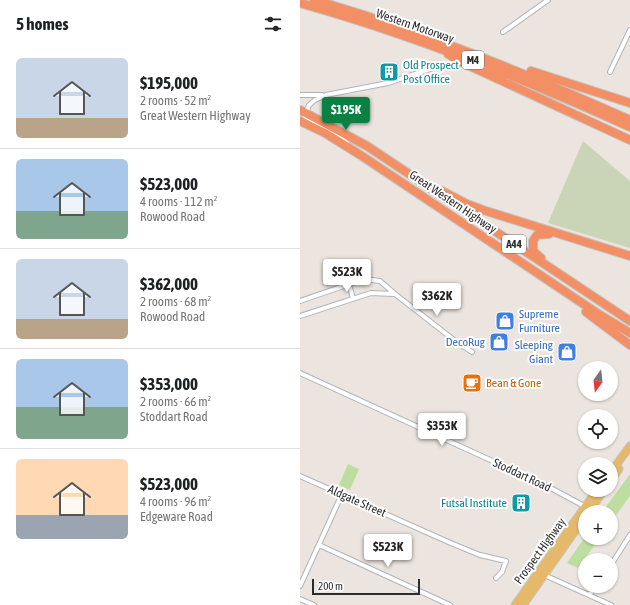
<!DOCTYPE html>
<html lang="en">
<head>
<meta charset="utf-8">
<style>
  body { margin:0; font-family:"Asap Condensed",sans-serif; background:#f6f6f6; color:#202124; height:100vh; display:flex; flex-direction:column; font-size:15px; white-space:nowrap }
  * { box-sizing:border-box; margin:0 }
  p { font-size:13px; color:#757577 }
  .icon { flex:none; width:22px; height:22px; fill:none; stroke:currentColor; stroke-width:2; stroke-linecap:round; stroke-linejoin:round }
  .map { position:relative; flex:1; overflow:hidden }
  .sheet { display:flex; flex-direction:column; background:#fff; width:300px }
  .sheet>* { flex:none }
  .needle { width:26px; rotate:195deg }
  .tools { position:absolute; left:278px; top:361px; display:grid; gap:8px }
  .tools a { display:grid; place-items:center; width:40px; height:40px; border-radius:50%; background:#fff; box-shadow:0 1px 3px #0004; font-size:20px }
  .scale { position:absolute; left:12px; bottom:10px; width:108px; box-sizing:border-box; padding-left:4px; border:2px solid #2c2c2c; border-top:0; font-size:11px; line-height:14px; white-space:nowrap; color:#2c2c2c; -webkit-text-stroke:3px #fff; paint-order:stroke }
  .price { position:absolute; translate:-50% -34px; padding:0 9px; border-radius:4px; background:#fff; color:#222; font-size:13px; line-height:26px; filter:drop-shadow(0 1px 2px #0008) }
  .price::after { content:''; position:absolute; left:50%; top:24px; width:12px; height:9px; margin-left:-6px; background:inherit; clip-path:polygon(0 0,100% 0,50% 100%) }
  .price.on { background:#0b8043; color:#fff }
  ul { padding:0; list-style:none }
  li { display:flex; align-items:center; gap:12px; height:100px; padding:0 16px }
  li+li { border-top:1px solid #e0e0e0 }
  li span { display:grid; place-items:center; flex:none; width:112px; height:80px; border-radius:6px; color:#555 }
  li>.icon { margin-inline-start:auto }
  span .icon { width:48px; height:48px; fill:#fffc; stroke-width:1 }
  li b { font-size:17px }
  h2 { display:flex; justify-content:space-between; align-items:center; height:48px; padding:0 16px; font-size:17px }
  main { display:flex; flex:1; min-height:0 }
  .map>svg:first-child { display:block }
  .green { fill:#bddea0 }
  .cemetery { fill:#cad5b8 }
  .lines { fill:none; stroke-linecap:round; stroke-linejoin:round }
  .street-casing { stroke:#afb3bb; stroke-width:6 }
  .primary-casing { stroke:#c4c4c4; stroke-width:9 }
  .highway-casing { stroke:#c4c4c4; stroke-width:10 }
  .street { stroke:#fff; stroke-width:4 }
  .primary { stroke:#e6b96a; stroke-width:7 }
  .highway { stroke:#f28f64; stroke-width:8 }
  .labels { text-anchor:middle; stroke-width:4; stroke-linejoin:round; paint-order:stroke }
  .shield { fill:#fff; stroke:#6b6b6b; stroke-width:1 }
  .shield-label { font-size:11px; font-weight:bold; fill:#2c2c2c }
  .street-label { font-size:12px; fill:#2c2c2c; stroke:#fff }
  .culture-label { font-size:12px; fill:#0d838f; stroke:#fff; text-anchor:start }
  .shop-label { font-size:12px; fill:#366cbe; stroke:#fff; text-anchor:end }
  .food-label { font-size:12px; fill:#c56008; stroke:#fff; text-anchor:start }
</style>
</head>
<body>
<main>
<section class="sheet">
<h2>5 homes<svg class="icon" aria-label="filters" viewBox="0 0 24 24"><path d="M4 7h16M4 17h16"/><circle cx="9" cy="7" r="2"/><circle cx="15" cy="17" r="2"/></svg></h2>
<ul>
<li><span style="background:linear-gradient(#c9d6e8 75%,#b9a48a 0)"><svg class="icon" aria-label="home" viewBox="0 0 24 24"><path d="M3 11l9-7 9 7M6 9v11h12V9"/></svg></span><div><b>$195,000</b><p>2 rooms · 52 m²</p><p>Great Western Highway</p></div></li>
<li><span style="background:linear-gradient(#a9c7e8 65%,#7fa58c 0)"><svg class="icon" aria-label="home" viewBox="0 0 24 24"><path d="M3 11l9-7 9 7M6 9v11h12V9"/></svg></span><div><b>$523,000</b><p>4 rooms · 112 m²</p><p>Rowood Road</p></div></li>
<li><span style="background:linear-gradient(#c9d6e8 75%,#b9a48a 0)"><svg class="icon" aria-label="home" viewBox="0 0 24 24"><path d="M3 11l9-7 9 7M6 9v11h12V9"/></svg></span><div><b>$362,000</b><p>2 rooms · 68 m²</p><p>Rowood Road</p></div></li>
<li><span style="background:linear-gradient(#a9c7e8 60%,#7fa58c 0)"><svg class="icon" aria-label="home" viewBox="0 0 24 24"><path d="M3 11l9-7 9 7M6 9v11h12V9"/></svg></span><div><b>$353,000</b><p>2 rooms · 66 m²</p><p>Stoddart Road</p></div></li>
<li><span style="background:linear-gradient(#ffd9b3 70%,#9aa5b1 0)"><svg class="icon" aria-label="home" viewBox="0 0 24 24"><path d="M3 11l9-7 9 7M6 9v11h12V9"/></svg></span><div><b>$523,000</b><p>4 rooms · 96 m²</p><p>Edgeware Road</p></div></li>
</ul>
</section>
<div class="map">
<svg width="330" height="605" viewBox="0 0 330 605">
  <rect width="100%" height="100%" fill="#ece5df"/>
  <path class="green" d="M48 464 59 469 50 490 39 485Z
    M330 474V496L311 522V512H302Z
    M285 537 300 538 278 568 267 563Z"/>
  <path class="cemetery" d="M283 141 330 181V248L248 223Z"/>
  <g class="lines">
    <defs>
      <path id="street" d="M203 32 248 0
        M310 72 330 30
        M0 95H22
        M47 143 41 138 5 116 9 105 15 100 26 95 88 83 136 67
        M49 285 53 298
        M0 301 64 279 80 281 95 294 154 340 172 352
        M0 316 71 293 94 294
        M0 373 245 485 286 507
        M0 476 153 544 180 555 206 561 202 572 196 578
        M19 545 150 605
        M311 565 330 535
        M242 574 311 605
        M0 586 42 494
        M289 595 296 586
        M0 599 14 605"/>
      <path id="primary" d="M311 472 330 446
        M311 480 319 469
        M289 512 304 490
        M215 605 297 490
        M223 605 285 517"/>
      <path id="highway" d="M14 0C123 31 227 74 330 120
        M0 3C114 35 222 78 330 127
        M148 54 161 62 330 140
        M231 71 330 103
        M0 110 67 146 330 321
        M0 121 25 133 62 156 300 315 330 333
        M142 191 167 204 183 210 330 256
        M241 258 233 251V241L237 235 249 234
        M286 312 330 345"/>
    </defs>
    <use href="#street" class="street-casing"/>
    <use href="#primary" class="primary-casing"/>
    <use href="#highway" class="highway-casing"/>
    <use href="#street" class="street"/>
    <use href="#primary" class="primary"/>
    <use href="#highway" class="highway"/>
  </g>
  <defs>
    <symbol id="building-square" viewBox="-11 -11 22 22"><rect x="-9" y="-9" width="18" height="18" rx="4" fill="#0f9aa8" stroke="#fff"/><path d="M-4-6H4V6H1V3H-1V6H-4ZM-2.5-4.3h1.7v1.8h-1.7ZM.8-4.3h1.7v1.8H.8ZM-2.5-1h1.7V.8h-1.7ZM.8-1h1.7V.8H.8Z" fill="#fff"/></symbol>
    <symbol id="shop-square" viewBox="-11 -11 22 22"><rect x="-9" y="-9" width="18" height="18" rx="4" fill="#3f7fe0" stroke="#fff"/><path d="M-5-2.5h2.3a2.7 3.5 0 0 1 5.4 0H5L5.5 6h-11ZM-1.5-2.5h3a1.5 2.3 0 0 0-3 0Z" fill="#fff"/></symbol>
    <symbol id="cafe-square" viewBox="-11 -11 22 22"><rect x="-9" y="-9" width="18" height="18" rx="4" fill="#e8710a" stroke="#fff"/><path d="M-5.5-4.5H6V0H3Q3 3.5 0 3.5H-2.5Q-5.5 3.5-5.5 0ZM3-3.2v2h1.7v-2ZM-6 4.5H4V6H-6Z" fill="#fff"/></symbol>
  </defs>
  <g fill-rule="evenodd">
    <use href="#building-square" x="78" y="61" width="22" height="22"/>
    <use href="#shop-square" x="194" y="310" width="22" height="22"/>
    <use href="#shop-square" x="188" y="331" width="22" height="22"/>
    <use href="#shop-square" x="256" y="341" width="22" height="22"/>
    <use href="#cafe-square" x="161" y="372" width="22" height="22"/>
    <use href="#building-square" x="210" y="492" width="22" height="22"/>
  </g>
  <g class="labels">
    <g class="shield">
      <rect x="162" y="51" width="22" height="18" rx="3"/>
      <rect x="202" y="235" width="24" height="18" rx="3"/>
    </g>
    <g class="shield-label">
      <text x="173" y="64">M4</text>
      <text x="214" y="248">A44</text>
    </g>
    <g class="street-label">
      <text transform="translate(115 26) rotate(19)" y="4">Western Motorway</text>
      <text transform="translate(153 202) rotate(34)" y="4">Great Western Highway</text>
      <text transform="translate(222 475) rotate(25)" y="4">Stoddart Road</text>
      <text transform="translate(57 501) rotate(24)" y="4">Aldgate Street</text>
      <text transform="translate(240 551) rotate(-54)" y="4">Prospect Highway</text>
    </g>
    <g class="culture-label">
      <text x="103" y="69">Old Prospect<tspan x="103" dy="14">Post Office</tspan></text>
      <text x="207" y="507" text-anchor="end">Futsal Institute</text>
    </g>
    <g class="shop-label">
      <text x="219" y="318" text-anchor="start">Supreme<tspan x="219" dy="14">Furniture</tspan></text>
      <text x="185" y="346">DecoRug</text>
      <text x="253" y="349">Sleeping<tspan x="253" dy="14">Giant</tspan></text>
    </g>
    <g class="food-label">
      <text x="186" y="387">Bean &amp; Gone</text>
    </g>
  </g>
</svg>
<div class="tools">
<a><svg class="needle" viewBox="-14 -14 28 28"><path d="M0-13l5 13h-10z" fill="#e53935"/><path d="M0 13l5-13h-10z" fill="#757577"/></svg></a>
<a><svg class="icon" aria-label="locate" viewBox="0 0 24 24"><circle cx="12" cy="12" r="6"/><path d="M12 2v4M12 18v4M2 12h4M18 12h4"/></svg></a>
<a><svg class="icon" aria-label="layers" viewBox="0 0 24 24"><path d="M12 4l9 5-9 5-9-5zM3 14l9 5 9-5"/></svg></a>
<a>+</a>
<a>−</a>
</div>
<div class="scale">200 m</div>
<b class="price on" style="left:46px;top:131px">$195K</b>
<b class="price" style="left:47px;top:293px">$523K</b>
<b class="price" style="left:137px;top:317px">$362K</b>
<b class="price" style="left:142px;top:447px">$353K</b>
<b class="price" style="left:88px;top:568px">$523K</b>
</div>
</main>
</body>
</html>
